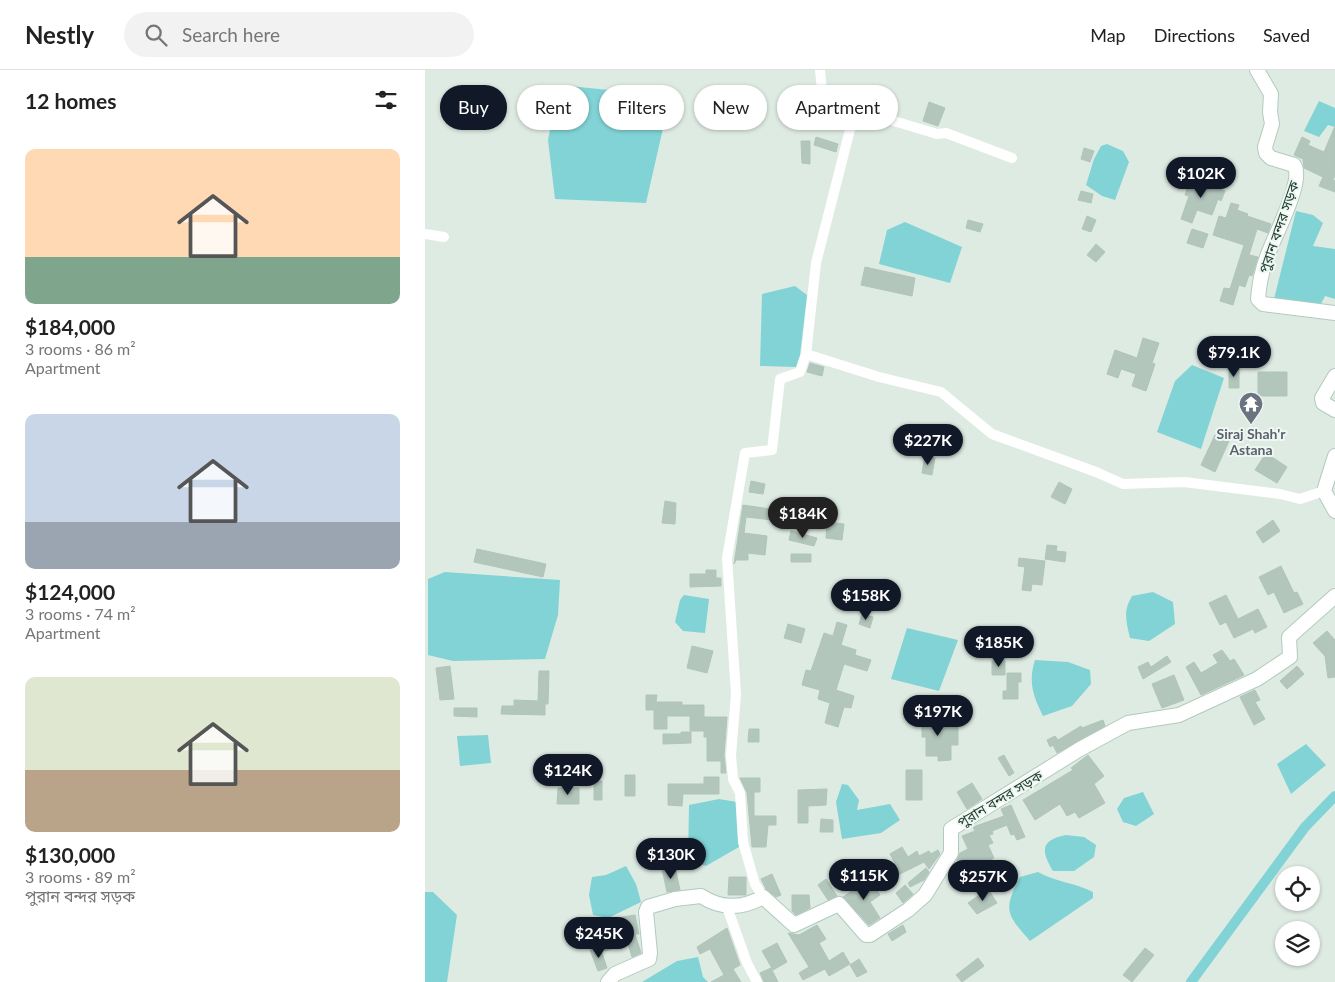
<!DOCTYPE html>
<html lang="en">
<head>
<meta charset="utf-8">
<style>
  body { margin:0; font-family:Lato,"Noto Sans Bengali",sans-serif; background:#f2f2f2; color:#222; height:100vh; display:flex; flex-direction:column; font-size:19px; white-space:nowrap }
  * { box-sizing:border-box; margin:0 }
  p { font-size:16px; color:#767676 }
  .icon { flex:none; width:28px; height:28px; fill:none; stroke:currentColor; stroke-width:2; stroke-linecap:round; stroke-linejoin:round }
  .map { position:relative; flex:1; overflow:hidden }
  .sheet { display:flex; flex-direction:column; background:#fff; width:425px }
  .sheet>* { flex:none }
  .guide { position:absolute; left:15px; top:15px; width:475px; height:45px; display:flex; gap:10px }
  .fabs { position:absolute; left:850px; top:796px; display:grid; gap:10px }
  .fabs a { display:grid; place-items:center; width:45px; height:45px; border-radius:50%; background:#fff; box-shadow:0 1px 4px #0004; font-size:25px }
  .price { position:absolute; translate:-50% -42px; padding:0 11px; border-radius:18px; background:#111827; color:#fff; font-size:16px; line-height:32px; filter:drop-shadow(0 1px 2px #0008) }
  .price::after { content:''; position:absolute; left:50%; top:30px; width:15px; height:11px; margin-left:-8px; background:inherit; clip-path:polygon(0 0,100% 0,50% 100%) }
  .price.active { background:#222; color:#fff }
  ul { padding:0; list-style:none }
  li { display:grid; align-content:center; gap:10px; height:265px; padding:0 25px }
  li span { display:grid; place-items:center; height:155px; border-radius:10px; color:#555 }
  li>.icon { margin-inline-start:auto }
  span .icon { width:90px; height:90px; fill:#fffc; stroke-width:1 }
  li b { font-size:21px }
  h2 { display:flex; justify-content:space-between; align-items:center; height:60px; padding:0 25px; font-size:21px }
  .chip { padding:0 18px; border-radius:22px; background:#fff; box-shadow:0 1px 4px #0004; font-size:18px; line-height:45px }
  .chip.active { background:#111827; color:#fff }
  header { display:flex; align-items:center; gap:30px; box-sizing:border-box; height:70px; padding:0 25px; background:#fff; border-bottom:1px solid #e0e0e0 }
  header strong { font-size:24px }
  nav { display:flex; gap:28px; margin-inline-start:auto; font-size:18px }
  .search { width:350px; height:45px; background:#f2f2f2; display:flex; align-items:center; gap:12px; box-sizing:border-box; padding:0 18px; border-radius:28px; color:#767676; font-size:19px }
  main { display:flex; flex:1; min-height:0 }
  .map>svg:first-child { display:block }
  .water { fill:#81d3d5 }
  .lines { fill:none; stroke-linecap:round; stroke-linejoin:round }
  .canal { stroke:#81d3d5; stroke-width:10 }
  .building { fill:#b3c6bc; stroke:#b0c5b9 }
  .secondary-casing { stroke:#b1cbbe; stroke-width:16 }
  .street { stroke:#fff; stroke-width:10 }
  .secondary { stroke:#fff; stroke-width:14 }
  .labels { text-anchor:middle; stroke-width:4; stroke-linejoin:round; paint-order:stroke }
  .street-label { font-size:14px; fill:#1e3b30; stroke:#eef7f2 }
  .worship-label { font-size:14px; font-weight:bold; fill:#5b616d; stroke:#eef7f2 }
</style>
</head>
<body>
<header>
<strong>Nestly</strong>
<div class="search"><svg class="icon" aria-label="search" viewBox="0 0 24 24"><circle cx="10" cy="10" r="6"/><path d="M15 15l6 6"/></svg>Search here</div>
<nav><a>Map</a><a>Directions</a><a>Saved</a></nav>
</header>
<main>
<section class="sheet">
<h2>12 homes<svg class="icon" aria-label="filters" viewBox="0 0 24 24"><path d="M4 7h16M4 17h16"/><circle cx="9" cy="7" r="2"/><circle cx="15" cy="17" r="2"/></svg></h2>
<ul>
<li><span style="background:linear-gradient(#ffd9b3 70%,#7fa58c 0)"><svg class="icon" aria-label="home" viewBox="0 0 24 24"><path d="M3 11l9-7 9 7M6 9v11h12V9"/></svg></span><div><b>$184,000</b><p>3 rooms · 86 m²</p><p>Apartment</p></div></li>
<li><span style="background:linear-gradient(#c9d6e8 70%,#9aa5b1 0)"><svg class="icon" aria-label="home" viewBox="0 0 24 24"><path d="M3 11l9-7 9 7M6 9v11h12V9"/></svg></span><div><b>$124,000</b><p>3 rooms · 74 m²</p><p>Apartment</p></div></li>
<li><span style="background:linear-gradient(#dfe7d0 60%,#b9a48a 0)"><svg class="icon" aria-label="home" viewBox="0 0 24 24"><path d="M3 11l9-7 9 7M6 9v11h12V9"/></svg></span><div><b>$130,000</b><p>3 rooms · 89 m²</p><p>পুরান বন্দর সড়ক</p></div></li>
</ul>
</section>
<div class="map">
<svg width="910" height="912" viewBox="0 0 910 912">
  <rect width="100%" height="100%" fill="#deebe3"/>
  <path class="water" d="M134 15 224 24 239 54 221 133 130 129 123 70Z
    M894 31 910 38V57L903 55 894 67 879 61Z
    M682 74 698 81 704 92 690 130 677 126 661 115 669 89 676 76Z
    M871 141 888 145 898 153 888 176 910 179V229L900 226 894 238 848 233Z
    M480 152 537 177 525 213 454 194 462 160Z
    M370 216 382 225 375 285 371 297 335 296 337 224Z
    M767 295 799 308 776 379 732 362 750 311Z
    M20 502 135 510 133 545 120 589 28 591 3 585V509Z
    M728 522 748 532 750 554 724 571 705 568C701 551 698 541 707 526Z
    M259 525 284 529 280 563 258 561 250 552 255 530Z
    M482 558 533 570 514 621 466 609Z
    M610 590 643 592 665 600 666 614 647 636 618 646C608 626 603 612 610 590Z
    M63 665 66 693 35 696 32 666Z
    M881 674 901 695 866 724 852 694Z
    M417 714 423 715 434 730 432 740 465 734 475 750 456 763 417 769 411 732Z
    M718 722 729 744 711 756 698 752 692 739 699 728Z
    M294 729 312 732 314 777 281 796 263 791 264 735Z
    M641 765 659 767 671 775 669 787 649 801H628C616 781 615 770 641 765Z
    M201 796 211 814 216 832 183 848 168 845 164 825 167 807 181 805Z
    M613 802C630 812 651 813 668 822V828L605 871C581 844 578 840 595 807Z
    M0 822H8L32 845 22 912H0Z
    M273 887 278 907 283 912H217L252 891Z"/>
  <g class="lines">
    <path class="canal" d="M766 912 880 757 910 726"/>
  </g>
  <path class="building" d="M504 32 520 38 513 56 498 51Z
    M910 56V105L908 110 910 111V122L894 116 898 107 879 98 878 89 869 85 877 67 885 71 883 75 899 82Z
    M391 67 413 74 411 82 389 75Z
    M376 71H385V94L377 93Z
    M659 78 669 81 665 92 656 89Z
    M766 107 773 109V112L800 121 796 131 793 129 787 145 772 140 767 153 756 149 764 126 760 125Z
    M656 121 668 124 666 133 653 130Z
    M806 133 814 135 812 140 823 144 822 146 846 154 843 163 832 159 824 185 833 187 827 206 824 205 820 217 814 215 808 235 795 231 799 218 805 219 819 175 788 165 794 146 801 148Z
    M662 146 671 150 666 162 657 159Z
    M543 150 558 154 555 162 541 158Z
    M767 159 783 164 778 178 762 173Z
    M671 174 680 182 671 192 662 185Z
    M440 197 490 208 487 226 436 215Z
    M718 268 734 273 727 293 730 294 721 321 707 316 711 304 696 299 693 308 682 304 690 280 712 288Z
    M385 293 399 297 397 306 382 302Z
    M804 299H814V318H804Z
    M833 302H862V326H833Z
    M790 365 804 371 790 402 776 395Z
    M841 383 862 397 852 413 830 400Z
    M500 386 510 388 507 405 497 403Z
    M326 411 340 414 338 424 324 422Z
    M634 412 647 419 640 434 626 427Z
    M240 431 251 433 250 454 237 453Z
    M318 435 366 442 365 452 321 447 319 463 342 466 340 485 323 483V490H311L309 494Z
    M848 450 855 461 838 473 831 462Z
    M402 452 419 454 417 470 401 468Z
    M366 461 392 468 389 476 364 470Z
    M622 475 632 476 631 481 641 482 640 492 620 489Z
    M52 479 121 494 118 507 49 492Z
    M366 484H386V492H366Z
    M594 488 620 491 617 515 607 514 606 521 597 520 600 497 593 496Z
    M856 496 869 523 872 522 878 534 859 543 849 522 843 525 834 507Z
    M281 500H291V508H296V516L265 517V504H281Z
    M801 525 813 549 833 539 842 557 830 563 828 559 809 568 801 552 795 555 784 533Z
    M437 544 448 547 445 558 434 554Z
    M412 552 422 555 416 575 431 580 430 585 446 590 442 601 419 594 411 620 429 626 426 638 419 637 413 657 400 653 405 633 393 629 395 620 377 615 381 600 386 601 399 563 408 566Z
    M363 554 380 559 376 573 359 568Z
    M902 561 910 570V607L903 608 900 586 888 573Z
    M267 576 288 581 282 603 262 598Z
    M797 580 805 591 809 589 819 605 776 625 761 597 769 592 776 603 793 593 788 585Z
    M742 586 746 592 718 609 713 597 723 592 726 597Z
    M567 591H580V605H567Z
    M25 596 29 629 15 630 11 598Z
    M872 596 879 604 862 619 855 611Z
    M114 601H124L123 634H120V645L76 644 77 636H89V630L113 631Z
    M582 603H596V612H593V629H578V621H582Z
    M749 605 759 630 737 638 727 614Z
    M830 620 835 630 830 632 840 649 829 655 815 627Z
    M221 625H232L231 632H257V635H279V647H302L299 685 301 703H296V691H282V667H279V661H265V646H242V659H229V640H221Z
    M29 638H52V647L29 646Z
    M497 640H508V651H518V656H533V675H526V690L513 691V686H501V667H497Z
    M678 650 680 656 632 683 628 675 625 677 622 670 630 666 633 670 656 656 657 658Z
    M324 659H334V672H323Z
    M256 662H266V673L238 674V664H256Z
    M579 685 589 703 584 706 573 688Z
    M663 685 679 706 669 714 680 733 654 748 650 742 642 746 635 734 610 750 598 730 648 700 646 698Z
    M155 693H170V704H154Z
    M481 700H497V730H481Z
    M200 705H210V726H200Z
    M279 707H294V724H258L257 736 243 735V714H279Z
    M315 708H335V722H329V746H351V755H343L341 777H327L322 723Z
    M169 711H177V730H169Z
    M547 713 557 729 542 739 532 722Z
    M133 718H154V734H132Z
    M402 719 401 735 383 736V753H373V720Z
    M586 735 600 767 592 770 589 764 586 765 582 755 567 761 568 764 564 765 568 773 563 775 569 788 548 797 545 792 535 796 532 790 535 783 543 779 537 766 550 761 548 757 579 746 576 739Z
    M396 749 408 750V762H395Z
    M477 777 483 787 492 781 494 786 504 781 506 784 513 780 515 784 504 799 499 792 461 811 454 803 470 793 465 784Z
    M250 797 255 820 242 822 237 799Z
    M501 798 504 802 499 810 485 817 483 813Z
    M580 798 586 811 578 815 572 803Z
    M347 804 356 825 351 827 341 819 336 809Z
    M304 807H321V825H303Z
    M401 809 412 826 403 830 393 815Z
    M444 809 455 825 445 832 455 848 444 855 418 827Z
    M480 815 488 824 478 833 471 823Z
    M563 819 572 833 552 844 543 833Z
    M367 825H384L385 838 371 845 367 841Z
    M210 845 214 864H210L216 883 207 887 203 874 180 881 175 866 199 858 197 847Z
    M392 855 401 869 394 873 404 891 418 882 425 894 404 906 400 899 378 910 374 903 384 897 363 863 374 865Z
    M478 855 481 862 467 871 463 864Z
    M302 858 315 895 308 899 316 912H286L299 905 285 879 275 884 272 877Z
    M352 873 362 892 348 900 337 881Z
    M175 877 182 898 173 901 165 880Z
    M720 878 729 885 707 912 698 905Z
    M553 888 559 896 537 912 531 905Z
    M434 889 442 902 432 907 425 895Z
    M346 898 353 912H339L335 903Z"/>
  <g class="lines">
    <defs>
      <path id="secondary" d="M832 0 846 24 845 42 847 54 840 77 841 83 846 88 869 95C880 111 848 168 842 187 837 200 834 215 833 229L838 234 910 243
        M910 306 897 328 898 333 910 340
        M910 386 899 421 910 441
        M183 912 190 904 224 889 225 883 221 842 223 837 250 829 276 826C296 839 317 839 338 827L369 855 414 834 441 865H445L483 840 500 825 526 783V759L655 679 703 653 754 645 832 609 865 587 864 567 910 526"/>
    </defs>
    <use href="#secondary" class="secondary-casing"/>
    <path class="street" d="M395 0 397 20 414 36 429 44 459 48 512 64 521 63 587 88
      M0 164 19 167
      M381 284 454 307 516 322 567 364 671 402 698 414 759 412 855 424 875 429 899 421
      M338 827 330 814 318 772 315 723 308 709 306 685 311 624 302 488 320 383 347 380 355 309 375 302 381 284 391 193 429 44
      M302 837 322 893 332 912"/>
    <use href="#secondary" class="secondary"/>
  </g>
  <defs>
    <symbol id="temple-pin" viewBox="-11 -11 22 30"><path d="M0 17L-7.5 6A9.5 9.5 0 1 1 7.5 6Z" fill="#6b7280" stroke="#eef7f2"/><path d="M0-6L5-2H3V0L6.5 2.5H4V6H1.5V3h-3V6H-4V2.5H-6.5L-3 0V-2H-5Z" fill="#fff"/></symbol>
  </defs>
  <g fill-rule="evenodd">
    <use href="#temple-pin" x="812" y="320" width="28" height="38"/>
  </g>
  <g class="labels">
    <g class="street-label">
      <text transform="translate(854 157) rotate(-71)" y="5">পুরান বন্দর সড়ক</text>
      <text transform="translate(575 729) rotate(-31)" y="5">পুরান বন্দর সড়ক</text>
    </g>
    <g class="worship-label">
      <text x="826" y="369">Siraj Shah'r<tspan x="826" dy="16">Astana</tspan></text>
    </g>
  </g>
</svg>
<div class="fabs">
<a><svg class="icon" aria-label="locate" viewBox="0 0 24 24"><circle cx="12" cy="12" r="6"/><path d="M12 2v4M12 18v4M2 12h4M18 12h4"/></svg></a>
<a><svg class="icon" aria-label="layers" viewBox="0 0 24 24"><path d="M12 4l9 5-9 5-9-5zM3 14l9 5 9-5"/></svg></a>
</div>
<b class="price" style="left:776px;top:129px">$102K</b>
<b class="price" style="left:809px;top:308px">$79.1K</b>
<b class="price" style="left:503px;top:396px">$227K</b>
<b class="price active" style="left:378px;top:469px">$184K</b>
<b class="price" style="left:441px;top:551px">$158K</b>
<b class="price" style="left:574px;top:598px">$185K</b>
<b class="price" style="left:513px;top:667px">$197K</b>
<b class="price" style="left:143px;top:726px">$124K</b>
<b class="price" style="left:246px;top:810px">$130K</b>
<b class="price" style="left:439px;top:831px">$115K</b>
<b class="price" style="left:558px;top:832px">$257K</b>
<b class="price" style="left:174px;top:889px">$245K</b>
<div class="guide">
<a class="chip active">Buy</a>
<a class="chip">Rent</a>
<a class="chip">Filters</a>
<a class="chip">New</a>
<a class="chip">Apartment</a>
</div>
</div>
</main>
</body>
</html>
